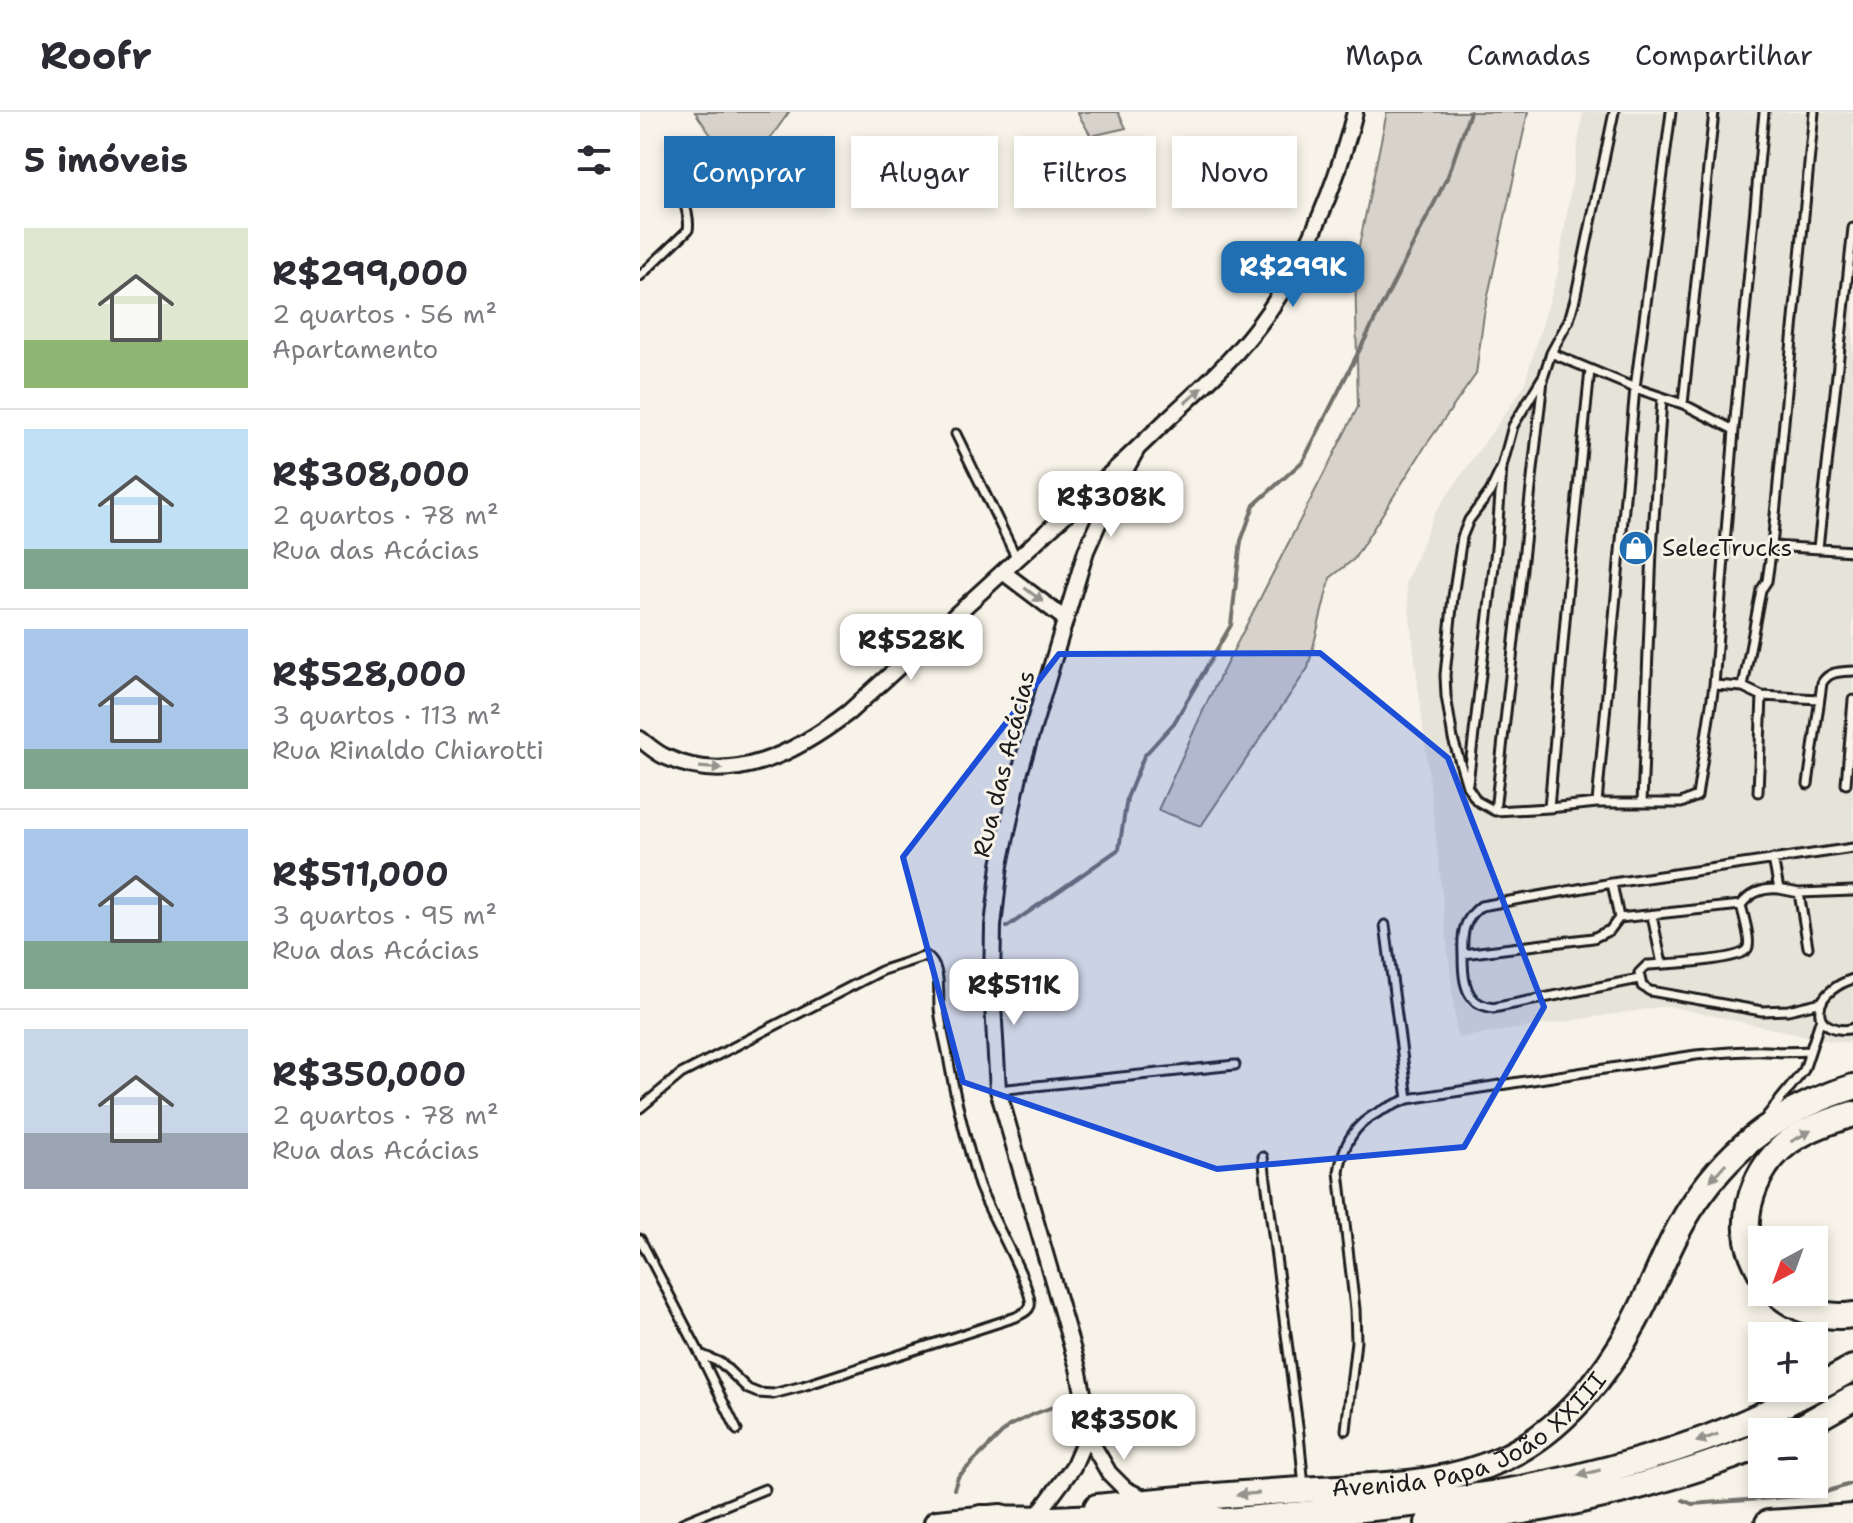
<!DOCTYPE html>
<html lang="pt">
<head>
<meta charset="utf-8">
<style>
  body { margin:0; font-family:"Shantell Sans",sans-serif; background:#f2f2f3; color:#2b2b33; height:100vh; display:flex; flex-direction:column; font-size:30px; white-space:nowrap }
  * { box-sizing:border-box; margin:0 }
  p { font-size:26px; color:#7c7c81 }
  .icon { flex:none; width:44px; height:44px; fill:none; stroke:currentColor; stroke-width:2; stroke-linecap:round; stroke-linejoin:round }
  .map { position:relative; flex:1; overflow:hidden }
  .side { display:flex; flex-direction:column; background:#fff; width:640px }
  .side>* { flex:none }
  .hud { position:absolute; left:24px; top:24px; width:760px; height:72px; display:flex; gap:16px }
  .needle { width:52px; rotate:221deg }
  .controls { position:absolute; left:1108px; top:1114px; display:grid; gap:16px }
  .controls a { display:grid; place-items:center; width:80px; height:80px; border-radius:0px; background:#fff; box-shadow:0 4px 12px #0003; font-size:40px }
  .price { position:absolute; translate:-50% -68px; padding:0 18px; border-radius:16px; background:#fff; color:#222; font-size:26px; line-height:52px; filter:drop-shadow(0 2px 4px #0008) }
  .price::after { content:''; position:absolute; left:50%; top:48px; width:24px; height:18px; margin-left:-12px; background:inherit; clip-path:polygon(0 0,100% 0,50% 100%) }
  .price.selected { background:#1f6fb2; color:#fff }
  ul { padding:0; list-style:none }
  li { display:flex; align-items:center; gap:24px; height:200px; padding:0 24px }
  li+li { border-top:2px solid #e1e1e2 }
  li span { display:grid; place-items:center; flex:none; width:224px; height:160px; border-radius:0px; color:#555 }
  li>.icon { margin-inline-start:auto }
  span .icon { width:96px; height:96px; fill:#fffc; stroke-width:1 }
  li b { font-size:34px }
  h2 { display:flex; justify-content:space-between; align-items:center; height:96px; padding:0 24px; font-size:34px }
  .pill { padding:0 28px; border-radius:0px; background:#fff; box-shadow:0 4px 12px #0003; font-size:28px; line-height:72px }
  .pill.selected { background:#1f6fb2; color:#fff }
  header { display:flex; align-items:center; gap:48px; box-sizing:border-box; height:112px; padding:0 40px; background:#fff; border-bottom:2px solid #e1e1e2 }
  header strong { font-size:38px }
  nav { display:flex; gap:44px; margin-inline-start:auto; font-size:28px }
  main { display:flex; flex:1; min-height:0 }
  .map>svg:first-child { display:block }
  .built { fill:#e6e3d9 }
  .green { fill:#d7d3cb; stroke:#7a7874; stroke-width:2 }
  .lines { fill:none; stroke-linecap:round; stroke-linejoin:round }
  .stream { stroke:#72716c; stroke-width:4 }
  .service-casing { stroke:#1c1c1c; stroke-width:13 }
  .minor-casing { stroke:#1c1c1c; stroke-width:20 }
  .primary-casing { stroke:#1c1c1c; stroke-width:30 }
  .trunk-casing { stroke:#1c1c1c; stroke-width:30 }
  .service { stroke:#f7f3e8; stroke-width:7 }
  .minor { stroke:#f7f3e8; stroke-width:14 }
  .primary { stroke:#f7f3e8; stroke-width:24 }
  .trunk { stroke:#f7f3e8; stroke-width:24 }
  .oneway { fill:#94928c }
  .marked { fill:#1d4ed8; fill-opacity:0.2; stroke:#1d4ed8; stroke-width:6; stroke-linejoin:round }
  .labels { text-anchor:middle; stroke-width:6; stroke-linejoin:round; paint-order:stroke }
  .poi-label { font-size:24px; fill:#1c1c1c; stroke:#f7f3e8; text-anchor:start }
  .street-label { font-size:24px; fill:#1c1c1c; stroke:#f7f3e8 }
</style>
</head>
<body>
<header>
<strong>Roofr</strong>
<nav><a>Mapa</a><a>Camadas</a><a>Compartilhar</a></nav>
</header>
<main>
<section class="side">
<h2>5 imóveis<svg class="icon" aria-label="filters" viewBox="0 0 24 24"><path d="M4 7h16M4 17h16"/><circle cx="9" cy="7" r="2"/><circle cx="15" cy="17" r="2"/></svg></h2>
<ul>
<li><span style="background:linear-gradient(#dfe7d0 70%,#8fb573 0)"><svg class="icon" aria-label="home" viewBox="0 0 24 24"><path d="M3 11l9-7 9 7M6 9v11h12V9"/></svg></span><div><b>R$299,000</b><p>2 quartos · 56 m²</p><p>Apartamento</p></div></li>
<li><span style="background:linear-gradient(#bfe0f5 75%,#7fa58c 0)"><svg class="icon" aria-label="home" viewBox="0 0 24 24"><path d="M3 11l9-7 9 7M6 9v11h12V9"/></svg></span><div><b>R$308,000</b><p>2 quartos · 78 m²</p><p>Rua das Acácias</p></div></li>
<li><span style="background:linear-gradient(#a9c7e8 75%,#7fa58c 0)"><svg class="icon" aria-label="home" viewBox="0 0 24 24"><path d="M3 11l9-7 9 7M6 9v11h12V9"/></svg></span><div><b>R$528,000</b><p>3 quartos · 113 m²</p><p>Rua Rinaldo Chiarotti</p></div></li>
<li><span style="background:linear-gradient(#a9c7e8 70%,#7fa58c 0)"><svg class="icon" aria-label="home" viewBox="0 0 24 24"><path d="M3 11l9-7 9 7M6 9v11h12V9"/></svg></span><div><b>R$511,000</b><p>3 quartos · 95 m²</p><p>Rua das Acácias</p></div></li>
<li><span style="background:linear-gradient(#c9d6e8 65%,#9aa5b1 0)"><svg class="icon" aria-label="home" viewBox="0 0 24 24"><path d="M3 11l9-7 9 7M6 9v11h12V9"/></svg></span><div><b>R$350,000</b><p>2 quartos · 78 m²</p><p>Rua das Acácias</p></div></li>
</ul>
</section>
<div class="map">
<svg width="1213" height="1411" viewBox="0 0 1213 1411">
  <rect width="100%" height="100%" fill="#f7f3e8"/>
  <filter id="ink" filterUnits="userSpaceOnUse"><feTurbulence type="fractalNoise" baseFrequency=".0125" numOctaves="2"/><feDisplacementMap in="SourceGraphic" scale="16" xChannelSelector="R" yChannelSelector="G"/><feConvolveMatrix kernelMatrix="1 2 1 2 8 2 1 2 1" color-interpolation-filters="sRGB"/></filter>
  <g filter="url(#ink)">
    <path class="built" d="M943 0H1213V931L1190 929 1028 894 817 926 797 734 766 471 794 402 883 276 917 164Z"/>
    <path class="green" d="M55 0H149L129 28 77 32Z
      M437 0H478L486 16 451 24Z
      M747 0H888L844 202 836 262 786 333 714 447 690 466 668 556 561 714 518 698 567 590 718 295 715 153Z"/>
    <g class="lines">
      <path class="stream" d="M367 815 479 737 487 686 504 644 534 611 591 513 601 429 614 393 663 349 808 64 830 0
        M314 1377 318 1365 369 1314 394 1302 426 1290
        M1043 1388 1052 1392 1161 1384 1183 1381 1213 1371"/>
      <defs>
        <path id="service" d="M0 164 48 118C50 107 47 103 45 92 40 72 48 60 60 44
          M911 241 995 276 1043 292 1094 318
          M1043 292 1074 0
          M316 322 377 447
          M862 355 850 380 829 408 822 425 813 485 805 563 806 584 813 627 827 674 837 689 855 699 909 696 957 691H1041L1057 684 1074 573 1103 575 1122 584 1118 680
          M1132 434 1174 0
          M1178 436 1213 116
          M1074 573 1094 318 1124 0
          M1103 575 1121 478 1127 469 1132 434 1213 439
          M1122 584 1179 587
          M828 671 856 437 862 355 873 314 904 263 911 241 929 208 935 187 974 0
          M1168 672 1182 571C1189 559 1200 560 1213 559
          M1206 672 1213 588
          M957 691 995 276 1031 0
          M1002 691 1012 438 1022 286
          M909 696 928 474 950 258
          M855 699 903 268
          M1133 747 1139 777 1159 781 1213 779
          M1159 781 1168 835
          M1101 793C1111 780 1123 776 1139 777
          M1012 804 1022 852
          M979 806 972 771 1213 736
          M745 813 768 987
          M823 842C822 821 823 808 841 794L972 771
          M999 867 853 896C849 895 844 894 840 892 823 884 823 859 823 842L953 826 970 818 979 806 1101 793C1103 802 1112 831 1107 837 1099 849 1023 852 1007 853L999 861 1002 874 1010 879 1122 899 1148 898 1182 890
          M1213 867C1200 871 1181 882 1180 897 1177 914 1200 921 1213 916
          M358 978 595 953
          M0 996 41 962 243 858 286 844C302 855 298 878 299 895 300 911 305 928 308 944 315 987 326 1028 338 1070 344 1093 395 1178 390 1194 388 1200 381 1202 376 1205L163 1274 133 1282 118 1281 108 1277 81 1251 60 1242
          M1127 1004 1164 958 1181 906
          M623 1045 659 1322 664 1375
          M0 1127 60 1242 97 1318
          M706 1318 716 1229 715 1197 699 1060C706 1014 728 1003 768 987L1056 943C1079 941 1103 938 1126 939 1141 940 1155 940 1170 939
          M42 1411 125 1377"/>
        <path id="minor" d="M497 337 470 385 446 439 380 659 360 753 353 814 352 876 358 978 438 1256 454 1335 469 1361 485 1377 505 1387
          M363 460 425 507
          M0 627C8 633 16 641 26 645 92 676 157 640 209 600 293 524 376 448 460 371 484 350 507 327 530 305 566 272 601 240 629 199 670 139 697 70 715 0
          M399 1401 433 1355 449 1318"/>
        <g id="primary">
          <path id="s1" d="M457 1395C525 1388 594 1382 662 1378 731 1373 800 1376 864 1346 922 1319 966 1264 995 1209 1016 1170 1030 1126 1055 1090 1095 1031 1144 996 1213 975"/>
          <path d="M297 1411 361 1405"/>
          <path d="M1128 1411 1213 1405"/>
        </g>
        <path id="trunk" d="M1122 1163C1116 1152 1110 1140 1108 1128 1102 1091 1120 1051 1150 1029 1169 1016 1191 1009 1213 1002
          M1136 1180C1155 1199 1187 1207 1213 1203
          M1153 1320 1213 1286
          M341 1406 413 1407 524 1402 578 1408
          M564 1411C644 1403 725 1398 806 1388 890 1379 985 1356 1065 1327 1116 1308 1166 1282 1213 1256
          M788 1411C904 1401 1014 1376 1122 1333"/>
      </defs>
      <use href="#service" class="service-casing"/>
      <use href="#minor" class="minor-casing"/>
      <use href="#primary" class="primary-casing"/>
      <use href="#trunk" class="trunk-casing"/>
      <use href="#service" class="service"/>
      <use href="#minor" class="minor"/>
      <use href="#primary" class="primary"/>
      <use href="#trunk" class="trunk"/>
    </g>
    <defs><path id="oneway-solid" d="M-6-.8H1V-3.2L6.5 0L1 3.2V.8H-6Z" transform="scale(2)"/></defs>
    <g class="oneway">
      <use href="#oneway-solid" transform="translate(554 283) rotate(-42)"/>
      <use href="#oneway-solid" transform="translate(394 483) rotate(37)"/>
      <use href="#oneway-solid" transform="translate(71 656) rotate(4)"/>
      <use href="#oneway-solid" transform="translate(1161 1024) rotate(-29)"/>
      <use href="#oneway-solid" transform="translate(1078 1060) rotate(132)"/>
      <use href="#oneway-solid" transform="translate(1067 1326) rotate(160)"/>
      <use href="#oneway-solid" transform="translate(949 1361) rotate(165)"/>
      <use href="#oneway-solid" transform="translate(608 1382) rotate(176)"/>
    </g>
  </g>
  <path class="marked" d="M680 541 808 646 904 895 824 1035 577 1057 323 970 263 745 419 542Z"/>
  <defs>
    <symbol id="shop-disc" viewBox="-11 -11 22 22"><circle r="9.5" fill="#1f6fb2" stroke="#f7f3e8"/><path d="M-5-2.5h2.3a2.7 3.5 0 0 1 5.4 0H5L5.5 6h-11ZM-1.5-2.5h3a1.5 2.3 0 0 0-3 0Z" fill="#fff"/></symbol>
  </defs>
  <g fill-rule="evenodd">
    <use href="#shop-disc" x="976" y="416" width="40" height="40"/>
  </g>
  <g class="labels">
    <g class="poi-label">
      <text x="1022" y="444">SelecTrucks</text>
    </g>
    <g class="street-label">
      <text transform="translate(364 652) rotate(-76)" y="8">Rua das Acácias</text>
      <text dy="8" stroke="none"><textPath href="#s1" startOffset="388">Avenida Papa João XXIII</textPath></text>
    </g>
  </g>
</svg>
<div class="controls">
<a><svg class="needle" viewBox="-14 -14 28 28"><path d="M0-13l5 13h-10z" fill="#e53935"/><path d="M0 13l5-13h-10z" fill="#7c7c81"/></svg></a>
<a>+</a>
<a>−</a>
</div>
<b class="price selected" style="left:653px;top:197px">R$299K</b>
<b class="price" style="left:471px;top:427px">R$308K</b>
<b class="price" style="left:271px;top:570px">R$528K</b>
<b class="price" style="left:374px;top:915px">R$511K</b>
<b class="price" style="left:484px;top:1350px">R$350K</b>
<div class="hud">
<a class="pill selected">Comprar</a>
<a class="pill">Alugar</a>
<a class="pill">Filtros</a>
<a class="pill">Novo</a>
</div>
</div>
</main>
</body>
</html>
